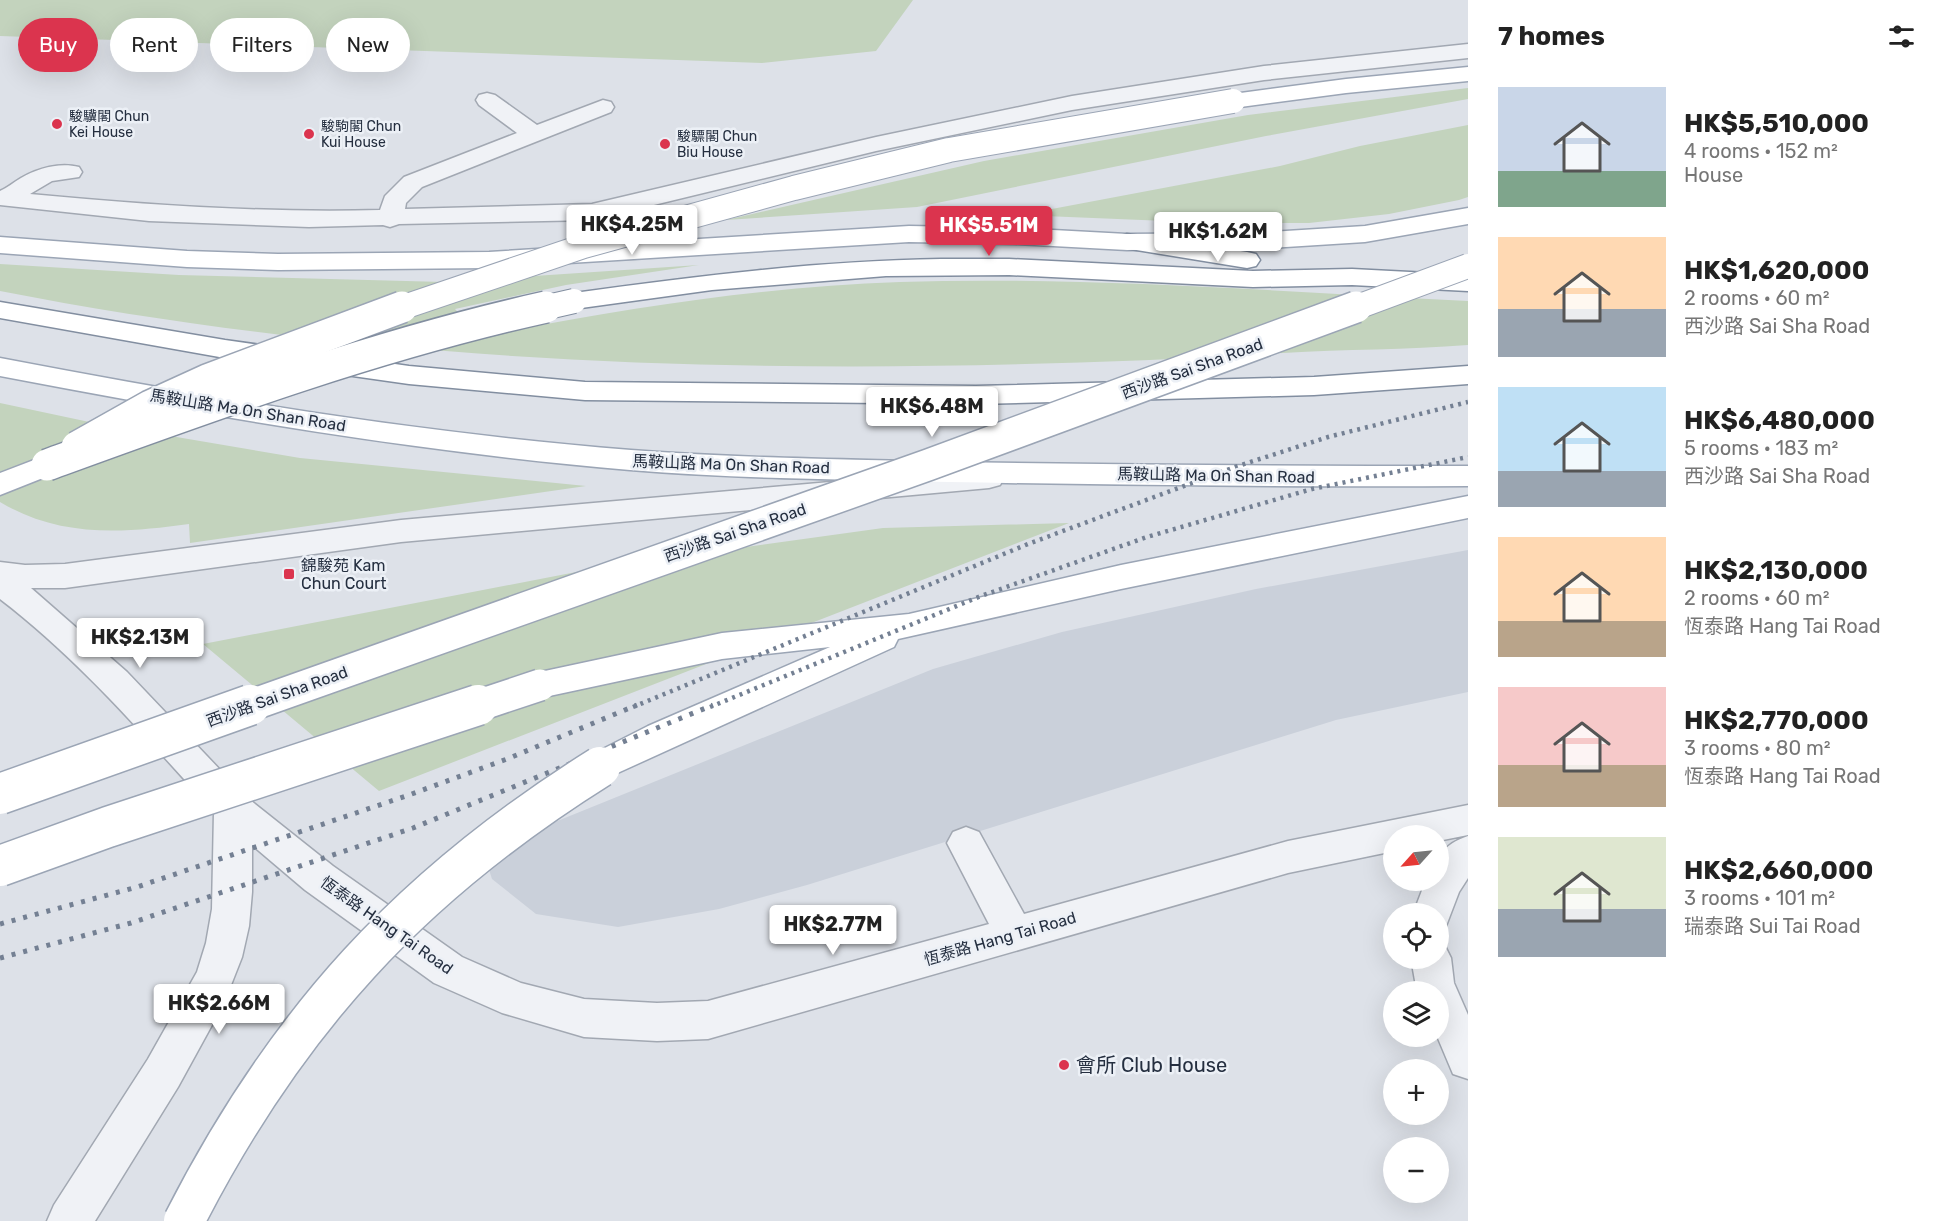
<!DOCTYPE html>
<html lang="en">
<head>
<meta charset="utf-8">
<style>
  body { margin:0; font-family:Rubik,"Noto Sans TC",sans-serif; background:#f2f2f2; color:#222; height:100vh; display:flex; flex-direction:column; font-size:22px; white-space:nowrap }
  * { box-sizing:border-box; margin:0 }
  p { font-size:20px; color:#767676 }
  .icon { flex:none; width:33px; height:33px; fill:none; stroke:currentColor; stroke-width:2; stroke-linecap:round; stroke-linejoin:round }
  .map { position:relative; flex:1; overflow:hidden }
  .side { display:flex; flex-direction:column; background:#fff; width:480px }
  .side>* { flex:none }
  .guide { position:absolute; left:18px; top:18px; width:570px; height:54px; display:flex; gap:12px }
  .needle { width:39px; rotate:243deg }
  .tools { position:absolute; left:1383px; top:825px; display:grid; gap:12px }
  .tools a { display:grid; place-items:center; width:66px; height:66px; border-radius:50%; background:#fff; box-shadow:0 6px 24px #0002; font-size:30px }
  .price { position:absolute; translate:-50% -51px; padding:0 14px; border-radius:6px; background:#fff; color:#222; font-size:20px; line-height:39px; filter:drop-shadow(0 2px 3px #0008) }
  .price::after { content:''; position:absolute; left:50%; top:36px; width:18px; height:14px; margin-left:-9px; background:inherit; clip-path:polygon(0 0,100% 0,50% 100%) }
  .price.current { background:#db344e; color:#fff }
  ul { padding:0; list-style:none }
  li { display:flex; align-items:center; gap:18px; height:150px; padding:0 30px }
  li span { display:grid; place-items:center; flex:none; width:168px; height:120px; border-radius:0px; color:#555 }
  li>.icon { margin-inline-start:auto }
  span .icon { width:72px; height:72px; fill:#fffc; stroke-width:1 }
  li b { font-size:26px }
  h2 { display:flex; justify-content:space-between; align-items:center; height:72px; padding:0 30px; font-size:26px }
  .chip { padding:0 21px; border-radius:27px; background:#fff; box-shadow:0 6px 24px #0002; font-size:21px; line-height:54px }
  .chip.current { background:#db344e; color:#fff }
  main { display:flex; flex:1; min-height:0 }
  .map>svg:first-child { display:block }
  .built { fill:#cad0da }
  .green { fill:#c3d3bd }
  .lines { fill:none; stroke-linecap:round; stroke-linejoin:round }
  .minor-casing { stroke:#a2a8b2; stroke-width:3 }
  .major-casing { stroke:#9ba5b5; stroke-width:3 }
  .highway-casing { stroke:#828ea0; stroke-width:3 }
  .minor { fill:#f0f2f6; fill-rule:evenodd }
  .major { fill:#fff; fill-rule:evenodd }
  .highway { fill:#fff; fill-rule:evenodd }
  .rail-far1 { stroke:#748093; stroke-width:4.5; stroke-dasharray:3 5; stroke-linecap:butt }
  .rail { stroke:#748093; stroke-width:5; stroke-dasharray:4 8; stroke-linecap:butt }
  .major-bridge-far2-casing { stroke:#9ba5b5; stroke-width:26; stroke-linecap:butt }
  .major-bridge-far1-casing { stroke:#9ba5b5; stroke-width:34; stroke-linecap:butt }
  .major-bridge-casing { stroke:#9ba5b5; stroke-width:43; stroke-linecap:butt }
  .highway-bridge-far1-casing { stroke:#828ea0; stroke-width:26; stroke-linecap:butt }
  .highway-bridge-casing { stroke:#828ea0; stroke-width:34; stroke-linecap:butt }
  .major-bridge-far2 { stroke:#fff; stroke-width:24 }
  .major-bridge-far1 { stroke:#fff; stroke-width:31 }
  .major-bridge { stroke:#fff; stroke-width:40 }
  .highway-bridge-far1 { stroke:#fff; stroke-width:24 }
  .highway-bridge { stroke:#fff; stroke-width:31 }
  .poi-dot { fill:#db344e; stroke:#ecf0f6; stroke-width:2 }
  .labels { text-anchor:middle; stroke-width:5; stroke-linejoin:round; paint-order:stroke }
  .far-poi-label { font-size:14px; fill:#252f40; stroke:#ecf0f6; text-anchor:start }
  .street-label { font-size:16px; fill:#252f40; stroke:#ecf0f6 }
  .poi-label { font-size:16px; fill:#252f40; stroke:#ecf0f6; text-anchor:start }
  .near-poi-label { font-size:20px; fill:#252f40; stroke:#ecf0f6; text-anchor:start }
</style>
</head>
<body>
<main>
<div class="map">
<svg width="1468" height="1221" viewBox="0 0 1468 1221">
  <rect width="100%" height="100%" fill="#dde1e8"/>
  <path class="built" d="M1468 550V692L1336 720 807 885 719 909 618 927 536 914 492 879 483 851 933 669 1062 632 1256 589Z"/>
  <path class="green" d="M0 0H913L876 51 762 63 0 36Z
    M1468 88V99L1266 136 917 207 726 220 984 161 1248 115Z
    M1468 125V197L1459 200 1389 214 1309 223H1215L1020 215 1280 166 1360 146Z
    M0 264 179 275 444 282 699 265 566 285 455 309 480 337C618 309 758 287 900 282 1089 276 1279 292 1468 301V345C1407 350 1345 349 1283 353 854 378 424 374 0 291Z
    M0 403 94 423 300 458 586 486 190 543 189 524C123 533 60 538 0 502Z
    M1069 523 379 791 203 644 602 567 883 528Z"/>
  <g class="lines">
    <defs>
      <path id="minor" d="M1468 44V58L1264 80 1072 110 876 151 592 220 399 224 390 227 383 225 309 227 149 221 0 205V191C7 188 14 182 21 178 38 168 60 162 79 167L82 172 79 177 52 181 30 194C146 205 262 213 380 210L385 196 404 177 517 133 479 105 476 100 479 95 487 93 495 95 537 125 603 100 611 102 614 107 611 112 422 187 406 203 405 209 592 204 876 137 1072 96 1264 66Z
        M989 468 1000 471 1004 478 1000 485 989 488 401 542 65 588H31L127 672 245 796 333 866 462 957 521 983 584 999 657 1003 708 1001 989 924 947 843 953 832 966 827 979 832 1024 914 1288 841 1468 805V835L1438 841V836H1394V851L1288 873 708 1039 657 1041 584 1037 502 1013 434 983 305 890 252 845V892L249 926 242 957 231 985 212 1025 178 1087 95 1221H47L54 1205 148 1059 197 972 206 943 212 909 214 812C146 738 80 660 0 599V562L25 565 65 564 401 520Z
        M1468 836V878L1459 892 1446 926 1438 929V914H1413L1426 880H1438C1438 855 1442 845 1468 836Z
        M1438 943 1445 946 1451 958 1454 983 1468 1015V1079L1453 1074 1437 1036H1438V992H1417L1411 958H1438Z"/>
      <path id="major" d="M1468 67V81L1346 93 1233 108 1225 106 1222 101 1225 96 1233 94 1346 79Z
        M1468 208V224L1365 242 1254 249 1127 250 1014 244 909 242 489 268 278 270 187 267 0 253V237L187 251 278 254 489 252 909 226 1014 228 1127 234 1254 233 1365 226Z
        M0 358C208 398 419 433 631 450 736 458 843 459 949 462 1122 465 1295 466 1468 466V486C1295 487 1122 485 949 482 843 479 736 479 630 470 419 452 208 416 0 376Z
        M47 455 58 458 62 465 58 472 0 495V473Z
        M1468 496V518L1121 589 898 639 894 647 600 781 587 777 582 767 587 757 648 726 830 647 722 659 540 698 528 694 523 685 528 676 540 672 722 633 909 614 1121 565Z"/>
      <path id="highway" d="M1127 234 1247 252 1256 254 1260 260 1256 266 1247 268 1118 247 1114 242 1118 237Z
        M941 259H1009L1253 271 1352 269 1468 275V291L1352 285 1253 287 1009 275 886 276 712 290 574 309 565 307 561 301 565 295 574 293C696 276 818 261 941 259Z
        M0 302 225 340 409 366 585 382 976 386 1314 377 1468 366V384L1314 395 976 404 585 400 409 384 225 358 0 318Z"/>
    </defs>
    <use href="#minor" class="minor-casing"/>
    <use href="#major" class="major-casing"/>
    <use href="#highway" class="highway-casing"/>
    <use href="#minor" class="minor"/>
    <use href="#major" class="major"/>
    <use href="#highway" class="highway"/>
    <path class="rail-far1" d="M633 707 1028 544 1235 467 1328 437 1468 402
      M710 707 981 596 1147 537 1312 489 1468 457"/>
    <path class="rail" d="M0 924 137 887 409 795 507 759 637 705
      M0 958 131 923 413 828 713 705"/>
    <defs>
      <path id="major-bridge-far2" d="M398 309 584 246 794 188 949 150 1233 101
        M1352 309 1468 266"/>
      <path id="major-bridge-far1" d="M77 447 150 406 207 380 402 307
        M246 707 928 465 1356 307
        M474 707 540 685"/>
      <path id="major-bridge" d="M0 794 250 705
        M0 866 108 827 478 705
        M184 1221C286 1021 410 886 600 767"/>
      <path id="highway-bridge-far1" d="M539 309 574 301"/>
      <path id="highway-bridge" d="M47 465C212 405 375 345 546 307"/>
    </defs>
    <use href="#major-bridge-far2" class="major-bridge-far2-casing"/>
    <use href="#major-bridge-far1" class="major-bridge-far1-casing"/>
    <use href="#major-bridge" class="major-bridge-casing"/>
    <use href="#highway-bridge-far1" class="highway-bridge-far1-casing"/>
    <use href="#highway-bridge" class="highway-bridge-casing"/>
    <use href="#major-bridge-far2" class="major-bridge-far2"/>
    <use href="#major-bridge-far1" class="major-bridge-far1"/>
    <use href="#major-bridge" class="major-bridge"/>
    <use href="#highway-bridge-far1" class="highway-bridge-far1"/>
    <use href="#highway-bridge" class="highway-bridge"/>
  </g>
  <g class="poi-dot">
    <circle cx="57" cy="124" r="6"/>
    <circle cx="309" cy="134" r="6"/>
    <circle cx="665" cy="144" r="6"/>
    <rect x="283" y="568" width="12" height="12" rx="3"/>
    <circle cx="1064" cy="1065" r="6"/>
  </g>
  <g class="labels">
    <g class="far-poi-label">
      <text x="69" y="121">駿驥閣 Chun<tspan x="69" dy="16">Kei House</tspan></text>
      <text x="321" y="131">駿駒閣 Chun<tspan x="321" dy="16">Kui House</tspan></text>
      <text x="677" y="141">駿驃閣 Chun<tspan x="677" dy="16">Biu House</tspan></text>
    </g>
    <g class="street-label">
      <text transform="translate(1192 368) rotate(-20)" y="6">西沙路 Sai Sha Road</text>
      <text transform="translate(248 410) rotate(9)" y="6">馬鞍山路 Ma On Shan Road</text>
      <text transform="translate(731 464) rotate(2)" y="6">馬鞍山路 Ma On Shan Road</text>
      <text transform="translate(1216 475) rotate(1)" y="6">馬鞍山路 Ma On Shan Road</text>
      <text transform="translate(735 532) rotate(-19)" y="6">西沙路 Sai Sha Road</text>
      <text transform="translate(277 696) rotate(-20)" y="6">西沙路 Sai Sha Road</text>
      <text transform="translate(387 925) rotate(35)" y="6">恆泰路 Hang Tai Road</text>
      <text transform="translate(1000 938) rotate(-16)" y="6">恆泰路 Hang Tai Road</text>
    </g>
    <g class="poi-label">
      <text x="301" y="571">錦駿苑 Kam<tspan x="301" dy="18">Chun Court</tspan></text>
    </g>
    <g class="near-poi-label">
      <text x="1076" y="1072">會所 Club House</text>
    </g>
  </g>
</svg>
<div class="tools">
<a><svg class="needle" viewBox="-14 -14 28 28"><path d="M0-13l5 13h-10z" fill="#e53935"/><path d="M0 13l5-13h-10z" fill="#767676"/></svg></a>
<a><svg class="icon" aria-label="locate" viewBox="0 0 24 24"><circle cx="12" cy="12" r="6"/><path d="M12 2v4M12 18v4M2 12h4M18 12h4"/></svg></a>
<a><svg class="icon" aria-label="layers" viewBox="0 0 24 24"><path d="M12 4l9 5-9 5-9-5zM3 14l9 5 9-5"/></svg></a>
<a>+</a>
<a>−</a>
</div>
<b class="price" style="left:632px;top:256px">HK$4.25M</b>
<b class="price current" style="left:989px;top:257px">HK$5.51M</b>
<b class="price" style="left:1218px;top:263px">HK$1.62M</b>
<b class="price" style="left:932px;top:438px">HK$6.48M</b>
<b class="price" style="left:140px;top:669px">HK$2.13M</b>
<b class="price" style="left:833px;top:956px">HK$2.77M</b>
<b class="price" style="left:219px;top:1035px">HK$2.66M</b>
<div class="guide">
<a class="chip current">Buy</a>
<a class="chip">Rent</a>
<a class="chip">Filters</a>
<a class="chip">New</a>
</div>
</div>
<section class="side">
<h2>7 homes<svg class="icon" aria-label="filters" viewBox="0 0 24 24"><path d="M4 7h16M4 17h16"/><circle cx="9" cy="7" r="2"/><circle cx="15" cy="17" r="2"/></svg></h2>
<ul>
<li><span style="background:linear-gradient(#c9d6e8 70%,#7fa58c 0)"><svg class="icon" aria-label="home" viewBox="0 0 24 24"><path d="M3 11l9-7 9 7M6 9v11h12V9"/></svg></span><div><b>HK$5,510,000</b><p>4 rooms · 152 m²</p><p>House</p></div></li>
<li><span style="background:linear-gradient(#ffd9b3 60%,#9aa5b1 0)"><svg class="icon" aria-label="home" viewBox="0 0 24 24"><path d="M3 11l9-7 9 7M6 9v11h12V9"/></svg></span><div><b>HK$1,620,000</b><p>2 rooms · 60 m²</p><p>西沙路 Sai Sha Road</p></div></li>
<li><span style="background:linear-gradient(#bfe0f5 70%,#9aa5b1 0)"><svg class="icon" aria-label="home" viewBox="0 0 24 24"><path d="M3 11l9-7 9 7M6 9v11h12V9"/></svg></span><div><b>HK$6,480,000</b><p>5 rooms · 183 m²</p><p>西沙路 Sai Sha Road</p></div></li>
<li><span style="background:linear-gradient(#ffd9b3 70%,#b9a48a 0)"><svg class="icon" aria-label="home" viewBox="0 0 24 24"><path d="M3 11l9-7 9 7M6 9v11h12V9"/></svg></span><div><b>HK$2,130,000</b><p>2 rooms · 60 m²</p><p>恆泰路 Hang Tai Road</p></div></li>
<li><span style="background:linear-gradient(#f6c9c9 65%,#b9a48a 0)"><svg class="icon" aria-label="home" viewBox="0 0 24 24"><path d="M3 11l9-7 9 7M6 9v11h12V9"/></svg></span><div><b>HK$2,770,000</b><p>3 rooms · 80 m²</p><p>恆泰路 Hang Tai Road</p></div></li>
<li><span style="background:linear-gradient(#dfe7d0 60%,#9aa5b1 0)"><svg class="icon" aria-label="home" viewBox="0 0 24 24"><path d="M3 11l9-7 9 7M6 9v11h12V9"/></svg></span><div><b>HK$2,660,000</b><p>3 rooms · 101 m²</p><p>瑞泰路 Sui Tai Road</p></div></li>
</ul>
</section>
</main>
</body>
</html>
